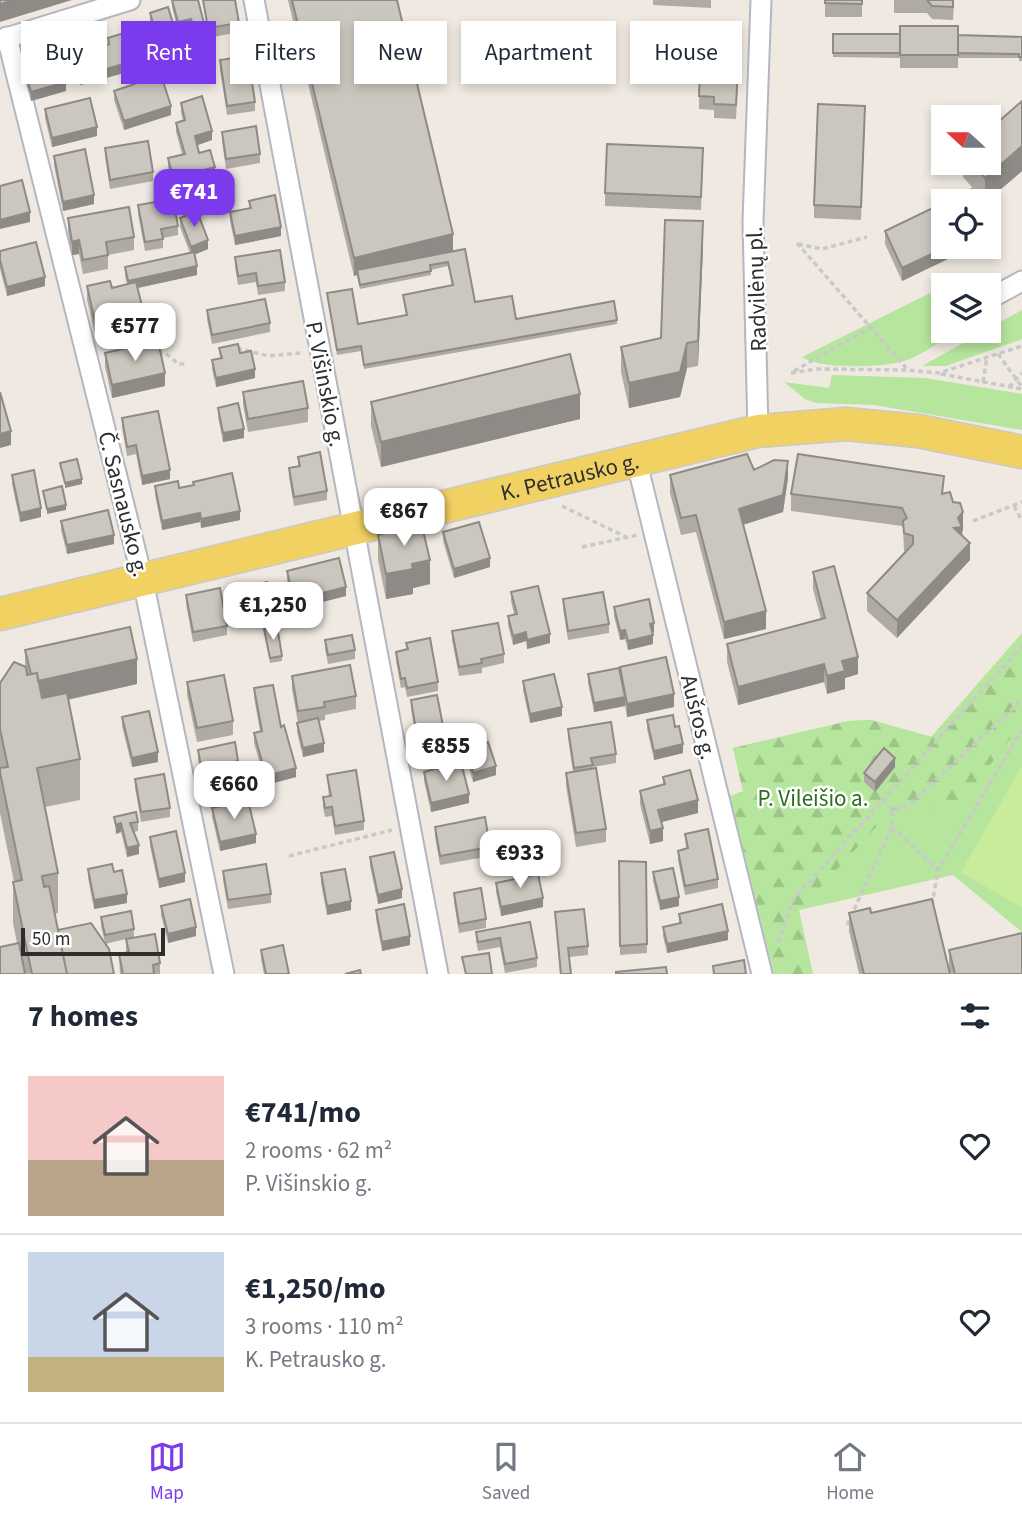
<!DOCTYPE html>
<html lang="en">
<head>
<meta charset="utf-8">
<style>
  body { margin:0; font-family:"Source Sans 3",sans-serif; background:#f2f2f3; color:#1f2937; height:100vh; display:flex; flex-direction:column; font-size:26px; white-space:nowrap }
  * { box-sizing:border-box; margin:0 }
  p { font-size:23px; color:#747a83 }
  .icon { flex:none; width:38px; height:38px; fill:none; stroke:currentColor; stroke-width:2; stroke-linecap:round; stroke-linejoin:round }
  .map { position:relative; height:974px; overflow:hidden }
  .panel { display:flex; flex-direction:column; background:#fff; flex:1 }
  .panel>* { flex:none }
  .top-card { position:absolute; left:21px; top:21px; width:980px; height:63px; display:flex; gap:14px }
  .needle { width:46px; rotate:291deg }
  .tools { position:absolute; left:931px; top:105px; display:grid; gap:14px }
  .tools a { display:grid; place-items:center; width:70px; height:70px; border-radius:0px; background:#fff; box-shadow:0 4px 10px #0003; font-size:35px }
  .scale { position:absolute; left:21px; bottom:18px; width:144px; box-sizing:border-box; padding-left:7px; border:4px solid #2e2e2e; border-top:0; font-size:19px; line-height:24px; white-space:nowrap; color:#2e2e2e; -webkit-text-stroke:5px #fff; paint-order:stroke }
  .price { position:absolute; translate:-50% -60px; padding:0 16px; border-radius:14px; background:#fff; color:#222; font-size:23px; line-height:46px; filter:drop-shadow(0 2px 4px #0008) }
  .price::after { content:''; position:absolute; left:50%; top:42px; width:21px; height:16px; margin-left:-10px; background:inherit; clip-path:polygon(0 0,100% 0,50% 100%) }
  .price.current { background:#7c3aed; color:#fff }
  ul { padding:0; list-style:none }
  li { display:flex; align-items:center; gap:21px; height:175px; padding:0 28px }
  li+li { border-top:2px solid #e0e1e3 }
  li span { display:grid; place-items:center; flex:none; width:196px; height:140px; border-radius:0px; color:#555 }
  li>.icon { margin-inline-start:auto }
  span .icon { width:84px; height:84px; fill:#fffc; stroke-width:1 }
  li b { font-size:30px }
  h2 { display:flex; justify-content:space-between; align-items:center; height:84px; padding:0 28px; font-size:30px }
  .tag { padding:0 24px; border-radius:0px; background:#fff; box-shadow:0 4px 10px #0003; font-size:24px; line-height:63px }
  .tag.current { background:#7c3aed; color:#fff }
  .dock { display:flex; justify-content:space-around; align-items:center; height:98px; border-top:2px solid #e0e1e3; background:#fff; font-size:19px; color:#747a83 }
  .dock a { display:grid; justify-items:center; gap:4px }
  .dock .current { color:#7c3aed }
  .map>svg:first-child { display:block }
  .green { fill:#b6e59e }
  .forest { fill:url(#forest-firs) }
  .pitch { fill:#c9ec9a }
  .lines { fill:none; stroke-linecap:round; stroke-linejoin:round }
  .street-casing { stroke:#b4b7c1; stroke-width:23 }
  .primary-casing { stroke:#c9c9c9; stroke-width:35 }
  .path { stroke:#c9c9c9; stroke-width:3.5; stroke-dasharray:5 3.5; stroke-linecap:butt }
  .street { stroke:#fff; stroke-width:19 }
  .primary { stroke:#f2d163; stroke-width:32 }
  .wall { fill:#afaba4 }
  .shaded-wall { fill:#8e8b86 }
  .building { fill:#cbc7bf; stroke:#8e8b86; stroke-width:2 }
  .labels { text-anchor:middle; stroke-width:5; stroke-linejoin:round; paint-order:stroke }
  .street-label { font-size:23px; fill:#2e2e2e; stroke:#fff }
  .park-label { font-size:23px; fill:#2c6e1b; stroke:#fff }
</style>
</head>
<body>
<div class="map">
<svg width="1022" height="974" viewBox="0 0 1022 974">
  <defs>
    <pattern id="forest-firs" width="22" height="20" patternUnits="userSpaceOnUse" patternTransform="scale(1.75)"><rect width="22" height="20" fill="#b6e59e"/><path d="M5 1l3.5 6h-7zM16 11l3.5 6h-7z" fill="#9dc588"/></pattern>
  </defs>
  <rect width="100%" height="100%" fill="#efe9e1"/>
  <path class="green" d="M932 292 942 309 931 315 944 340C933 346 922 354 910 359 889 368 820 370 802 357Z
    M1022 310V339L946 366H922Z
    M832 375 925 378 1022 394V430L874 405 816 403 805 399 784 382 829 388Z
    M1022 633V932L953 875 773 916 733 748 849 721 871 720 931 737Z"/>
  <path class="forest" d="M1022 643V723L958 807 892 810 799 910 813 974H774L730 796 743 791 733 748 849 721 871 720 932 737 955 722Z"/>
  <path class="pitch" d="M1022 766V908L961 872Z"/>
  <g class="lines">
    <defs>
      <path id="street" d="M254 0 438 974
        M7 37 143 581 224 974
        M0 40 130 0
        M989 299 1022 281
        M758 431 753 222 761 0
        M636 459 762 974"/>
      <g id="primary">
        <path id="s1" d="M0 614 758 431 846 424 918 431 1022 452"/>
      </g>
    </defs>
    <use href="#street" class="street-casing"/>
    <use href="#primary" class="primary-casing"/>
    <path class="path" d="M797 243 906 368
      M798 244 822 249 867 237
      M237 348 268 356 301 353
      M158 351 168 355 178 364H186
      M998 354 1022 387
      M794 371 871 327
      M791 373 816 369 907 370 939 373 1022 346
      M941 374 1022 389
      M983 382 987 357
      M1009 387 1022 373
      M562 506 626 537
      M1014 506 1022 521
      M973 521 1022 502
      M582 547 638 535
      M883 799 892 810 909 805 1022 700
      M892 827 938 870
      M289 856 392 830
      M932 905 938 870 1022 730
      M847 925 892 827V810
      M778 942 793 900 1022 646"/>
    <use href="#street" class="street"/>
    <use href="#primary" class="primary"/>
  </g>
  <path class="wall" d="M172 0 204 32 193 35 191 28 178 31 172 7Z
    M203 0H235L239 23V32L208 38Z
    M288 0H397L453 251 475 302 516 319 617 320V324L364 369 361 351 337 355 327 293 358 324 406 316 403 295 452 285 448 266 431 270V275L360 289 357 275 354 276Z
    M653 0H711V8L653 5Z
    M825 0H862V17H825Z
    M894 0H954L953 20 932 19 927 13H894Z
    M150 13 179 44 201 57 182 63 180 55 162 60 150 22Z
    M958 26V68H900V58L833 57V34H900Z
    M958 35 1022 37V61H1019V58H958Z
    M68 36 94 49 108 44V38L146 67 80 85 68 45Z
    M31 49 66 91 31 101 23 73V64L31 61Z
    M220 60 255 102V111L227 115 220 69Z
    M739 61 736 119 714 118V110L699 109V96Z
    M114 91 171 115 124 130 114 100Z
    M181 103 212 140 197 145 199 153 215 176 173 187 168 167V158L182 154 176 132V123L183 121 181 112Z
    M45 109 97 136 52 147 45 118Z
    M865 120 861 220 814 218V205Z
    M222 132 260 154V163L226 169 222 141Z
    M105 148 153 172V181L110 189 105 157Z
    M54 156 94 204 63 211 54 165Z
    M703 161 701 210 605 206V193Z
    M963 163H989L1022 171 987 201H984L963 177Z
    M249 201 281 236 235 245 230 221V212L249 208Z
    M138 205 178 226V235L163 238V248L145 251 138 214Z
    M68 218 134 237V250L108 255V269L83 274 79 254 72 255 68 231Z
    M180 218 208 249 194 255 197 275 138 288 144 328 96 339 87 300V286L112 288 127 284 125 276V267L190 253 180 227Z
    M885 231 943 247H973L902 281 885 244Z
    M703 246 698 366 687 368 680 397 629 408 621 372V347L661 338Z
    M0 251 45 286 7 296 0 269Z
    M235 257 285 282V291L258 295 256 282 238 285 235 266Z
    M207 310 270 323V332L212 344 207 319Z
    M219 348 255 378 216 387 212 369V360L220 358Z
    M105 353 165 386 112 398 105 367Z
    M243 392 308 408V422L248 432 243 405Z
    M371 402 580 419 381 467 371 426Z
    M218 408 244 438 223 442 218 417Z
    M122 418 170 479 142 485 136 454 127 456 122 427Z
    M298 457 327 491V500L294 506 289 477V468L298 467Z
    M754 470 788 478 783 512 743 525 766 629 724 639 696 532 681 535 670 493V475Z
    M12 475 41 517 20 522 12 484Z
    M193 482 240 520 201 528 200 522 162 530 155 495V486L179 488 193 485Z
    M944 493 963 530 962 536 970 560 897 638 867 611V593L906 551H904L903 528 902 526 791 511V494Z
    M61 521 114 544 67 554 61 530Z
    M443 532 490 567 454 578 443 541Z
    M378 535 430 584 413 588V594L386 599 378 560Z
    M287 571 346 596 294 609 287 580Z
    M813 572 858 674 845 678V689L827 694 824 682 738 705 727 662V644L821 619 813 589Z
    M242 588 273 616 248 621 242 597Z
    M511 592 550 643 527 649 526 641 513 645 508 625V616L514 614 511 601Z
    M186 595 227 626V635L193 642 186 604Z
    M563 599 609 624V633L568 640 563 608Z
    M614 607 654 632 652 633 653 644 628 650 625 639 620 640 614 616Z
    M264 629 282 656V661L270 663Z
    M452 631 504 654V663L482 668V673L459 676 452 640Z
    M325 640 355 650V659L328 664 325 649Z
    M406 643 438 682V691L407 697 405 687 401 688 396 661V652L406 650Z
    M25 650 137 684 68 700 80 759V800L45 807 58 873V913L55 914 58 930 105 943 101 926V917L134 929V937L160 963V974H120L119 954 126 953V939L105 944 114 974H0L17 943 13 923V882H14L0 813V683L25 666Z
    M588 674 674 707 627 717 625 706 594 712 588 683Z
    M292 676 356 696V709L325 715V720L319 721 324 752 303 757 297 732V723H298L292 689Z
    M523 681 562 716 530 723 523 690Z
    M187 682 233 721V735L197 742 187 695Z
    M254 688 296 777 266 785 254 743V733L260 731 254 697Z
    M411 700 444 731V740L417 745 411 709Z
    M122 717 158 762 132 767 122 726Z
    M647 720 683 753 654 760 647 729Z
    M568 729 616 754V763L593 767 606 829V842L576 847 566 786V773L573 772 568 738Z
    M466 749 496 775 473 782 466 758Z
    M198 750 238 770 226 773V785L204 790 198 759Z
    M895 767 875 792 864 782V773Z
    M424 772 469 803 431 812 424 781Z
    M327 775 364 821V830L335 835 332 816 325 817 323 807V797H329Z
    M663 777 698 813 661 822 663 841 650 844 640 804V791L663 785Z
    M135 779 170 808V817L141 822 135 788Z
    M212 808 256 843 220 851 212 817Z
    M114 817 138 822V831L134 832 139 854 127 857 121 832 116 834Z
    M435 827 490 847V856L440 865 435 836Z
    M685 834 718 879V888L685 895 678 860V851L686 849Z
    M150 837 185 882 159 888 150 846Z
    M370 857 402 898 378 904 370 866Z
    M619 861 646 862 647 953 620 955Z
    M88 869 114 872 127 903 94 909 88 878Z
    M223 871 271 894V903L228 909 223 880Z
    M653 872 679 906 660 910 653 881Z
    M321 873 351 910 327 915 321 883Z
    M496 883 543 907 501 916 496 892Z
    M454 893 486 919V928L459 933 454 902Z
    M161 906 196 936 168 943 161 915Z
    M376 910 410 945 382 951 376 919Z
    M555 912 588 946V955L569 957 571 974H560Z
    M849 913H871L949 974V950L1022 974H859L849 931Z
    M679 914 728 940 667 953 663 936V927L679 923Z
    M530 922 537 958V967L505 973 500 947 478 951 476 941V932Z
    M261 950 289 974H264L261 959Z"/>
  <path class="shaded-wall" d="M14 0H72L0 22V4Z
    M191 19V28L178 31V22Z
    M204 23V32L193 35V26Z
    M180 46V55L162 60V51Z
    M201 53V57L182 63V58Z
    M146 58V67L80 85V76Z
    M66 82V91L31 101V92Z
    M171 106V115L124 130V121Z
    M97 127V136L52 147V138Z
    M212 131V140L195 146V136Z
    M1022 146V171L987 201H985V178Z
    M215 167V176L173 187V178Z
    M94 195V204L63 211V202Z
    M30 212V222L0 229V220Z
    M703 221V246L698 366V341Z
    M990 225V239H989V226Z
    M281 227V236L235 245V236Z
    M453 234V252L357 270V275L354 276V258Z
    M79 240V254L72 255V242Z
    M208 240V249L191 256V247Z
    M946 247H973L902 281V268Z
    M197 266V275L128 290V281Z
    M45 277V286L7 296V287Z
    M144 314V328L96 339V326Z
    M687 343V368L680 397 629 408V383Z
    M255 369V378L216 387V378Z
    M165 373V386L112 398V385Z
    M580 394V419L381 467V442Z
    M244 429V438L223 442V433Z
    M11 431V445L0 448V434Z
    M788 461V478L783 512 739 526V509Z
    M170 470V479L142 485V476Z
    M82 479V484L65 488V483Z
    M66 505V510L47 514V509Z
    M41 508V517L20 522V513Z
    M240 511V520L201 528V519Z
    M963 512V530L962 531V544L954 528 958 518Z
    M200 513V522L162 530V521Z
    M114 535V544L67 554V545Z
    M970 543V560L897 638V620Z
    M490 558V567L454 578V569Z
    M430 560V584L413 588V594L386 599V574L412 564Z
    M346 587V596L294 609V600Z
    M273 607V616L248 621V612Z
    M766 611V629L724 639V622Z
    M654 623V632L650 633V624Z
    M625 630V639L620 640V631Z
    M526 632V641L513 645V636Z
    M550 634V643L527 649V640Z
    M653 635V644L628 650V641Z
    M858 657V674L845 678V689L827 694V676L842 661Z
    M137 659V684L33 707V683Z
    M824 664V682L738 705V687Z
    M674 694V707L627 717V704Z
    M625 697V706L594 712V703Z
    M562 707V716L530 723V714Z
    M324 743V752L303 757V748Z
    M683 744V753L654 760V751Z
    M158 752V762L132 767V758Z
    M895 758V767L875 792V782Z
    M238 761V770L224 773V764Z
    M496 766V775L473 782V773Z
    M296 768V777L266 785V776Z
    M226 776V785L204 790V781Z
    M469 794V803L431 812V803Z
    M698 800V813L658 823V810Z
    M121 823V832L116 834V825Z
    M663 828V841L650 844V831Z
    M256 834V843L220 851V842Z
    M139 845V854L127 857V848Z
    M185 873V882L159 888V879Z
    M402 889V898L378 904V895Z
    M127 894V903L94 909V900Z
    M679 897V906L660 910V901Z
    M543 898V907L501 916V907Z
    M351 901V910L327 915V906Z
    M196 927V936L168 943V934Z
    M728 931V940L667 953V944Z
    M410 936V945L382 951V942Z"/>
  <path class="building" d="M0 0H14L0 4Z
    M172 0H198L204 23 193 26 191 19 178 22Z
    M203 0H235L239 23 208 28Z
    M292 0H397L453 234 354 258Z
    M825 0H862V4L825 3Z
    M927 0H953V7L932 6Z
    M168 7 180 46 162 51 150 13Z
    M900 26H958V55H900Z
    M137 29 146 58 80 76 68 36 88 30 94 49 109 44 108 38Z
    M833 34H900V53H833Z
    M958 35 1022 37V57H1019V54L958 53Z
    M197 39 201 53 182 58 179 44Z
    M55 43 66 82 31 92 23 64 34 60 31 49Z
    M701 46 739 48 736 105 714 104V97L699 96Z
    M248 56 255 102 227 106 220 60Z
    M161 75 171 106 124 121 114 91Z
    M202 96 212 131 195 136 199 153 210 150 215 167 173 178 168 158 185 154 176 123 185 120 181 103Z
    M90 98 97 127 52 138 45 109Z
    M1022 101V146L985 178 972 163H989V130Z
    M818 104 865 106 861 207 814 205Z
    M256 126 260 154 226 159 222 132Z
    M148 141 153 172 110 180 105 148Z
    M607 144 703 148 701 197 605 193Z
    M85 149 94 195 63 202 54 156Z
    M22 180 30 212 0 220V186Z
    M972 189 978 201H947Z
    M275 195 281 227 235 236 230 212 251 208 249 201Z
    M173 199 178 226 161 229 163 239 145 242 138 205Z
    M943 203V247H946L902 268 885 231Z
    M129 207 134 237 106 242 108 255 83 260 79 240 72 242 68 218Z
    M197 211 208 240 191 247 180 218Z
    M665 220 703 221 698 341 687 343 680 372 629 383 621 347 661 338Z
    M36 242 45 277 7 287 0 260V251Z
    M465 249 475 302 512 296 516 319 614 301 617 320 364 365 361 346 337 350 327 293 352 289 358 324 407 315 403 295 453 285 448 262 430 265 431 271 360 285 357 270Z
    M280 250 285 282 258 286 256 273 238 276 235 257Z
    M194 252 197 266 128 281 125 267Z
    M110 281 112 288 136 282 144 314 96 326 87 286Z
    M265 299 270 323 212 335 207 310Z
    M158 341 165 373 112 385 105 353Z
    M238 344 240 353 251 351 255 369 216 378 212 360 222 358 219 348Z
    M570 354 580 394 381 442 371 402Z
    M303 381 308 408 248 419 243 392Z
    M0 392 11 431 0 434Z
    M238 403 244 429 223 433 218 408Z
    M158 411 170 470 142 476 136 445 127 447 122 418Z
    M320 452 327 491 294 497 289 468 300 466 298 457Z
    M747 454 754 470 774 460 788 461 783 495 739 509 766 611 724 622 696 515 681 518 670 475Z
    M798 454 944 476 942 494 950 492 953 502 960 503 963 512 958 518 962 527 954 528 970 543 897 620 867 593 913 544V536L904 533 903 521 907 518 902 508 791 494Z
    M77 459 82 479 65 483 60 463Z
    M34 470 41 508 20 513 12 475Z
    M232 473 240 511 201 519 200 513 162 521 155 486 178 481 179 488 194 485 193 482Z
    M62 486 66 505 47 509 43 491Z
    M108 510 114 535 67 545 61 521Z
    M421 522 430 560 412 564 413 569 386 574 378 535Z
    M479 522 490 558 454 569 443 532Z
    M339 558 346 587 294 600 287 571Z
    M834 566 858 657 842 661 845 671 827 676 824 664 738 687 727 644 825 618 813 572Z
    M267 582 273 607 248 612 242 588Z
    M538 586 550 634 527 640 526 632 513 636 508 616 517 614 511 592Z
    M220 588 227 626 193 632 186 595Z
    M603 592 609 624 568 631 563 599Z
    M649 599 654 623 650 624 653 635 628 641 625 630 620 631 614 607Z
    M498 623 504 654 481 659 482 663 459 667 452 631Z
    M277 626 282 656 270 658 264 629Z
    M130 627 137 659 38 681 37 673 31 674 25 650Z
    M352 635 355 650 328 655 325 640Z
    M430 638 438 682 407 688 405 678 401 679 396 652 408 649 406 643Z
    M666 657 674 694 627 704 620 667Z
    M14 662 26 667 27 675 37 673 42 698 67 693 80 759 37 768 58 873 42 876 44 887 49 886 67 974H32L13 882 22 880 0 772V768L8 767 0 729V683Z
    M350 665 356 696 324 702 325 707 298 711 292 676Z
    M619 668 625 697 594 703 588 674Z
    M554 674 562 707 530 714 523 681Z
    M224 675 233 721 197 728 187 682Z
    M273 685 281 727 284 725 296 768 266 776 254 733 262 731 254 688Z
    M437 695 444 731 417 736 411 700Z
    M149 711 158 752 132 758 122 717Z
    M673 715 675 727 679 726 683 744 654 751 647 720Z
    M318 718 324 743 303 748 297 723Z
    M611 722 616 754 591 758 593 765 574 768 568 729Z
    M235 742 238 761 224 764 226 776 204 781 198 750Z
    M488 742 496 766 473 773 466 749Z
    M884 748 895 758 875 782 864 773Z
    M461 762 469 794 431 803 424 772Z
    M596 768 606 829 576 833 566 773Z
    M356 770 364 821 335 826 332 807 325 808 323 797 331 796 327 775Z
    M690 770 698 800 658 810 663 828 650 831 640 791 665 784 663 777Z
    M164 774 170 808 141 812 135 779Z
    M248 800 256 834 220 842 212 808Z
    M136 812 138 822 130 823 139 845 127 848 121 823 116 825 114 817Z
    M485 817 490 847 440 856 435 827Z
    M708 829 718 879 685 886 678 851 688 848 685 834Z
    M176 831 185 873 159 879 150 837Z
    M394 852 402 889 378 895 370 857Z
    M619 861 646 862 647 944 620 946Z
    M112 864 114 872 122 870 127 894 94 900 88 869Z
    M266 864 271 894 228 900 223 871Z
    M673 868 679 897 660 901 653 872Z
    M345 869 351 901 327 906 321 873Z
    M538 874 543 898 501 907 496 883Z
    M481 888 486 919 459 924 454 893Z
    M190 899 196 927 168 934 161 906Z
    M932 899 950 974H864L849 913 870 908 871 913Z
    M404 904 410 936 382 942 376 910Z
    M722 904 728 931 667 944 663 927 681 923 679 914Z
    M584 909 588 946 568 948 571 974H561L555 912Z
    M131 911 134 929 105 935 101 917Z
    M530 922 537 958 505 964 500 938 478 942 476 932Z
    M91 923 109 949 114 974H67L58 930Z
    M1022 933V974H955L949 950Z
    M155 934 160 963 153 965 154 974H123L119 954 129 952 126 939Z
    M19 943 25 974H0V947Z
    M283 945 289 974H266L261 950Z
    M489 953 492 974H466L462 957Z
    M744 960 746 974H714L713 966Z
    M666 967 667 974H616V972Z
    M360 970 361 974H345Z"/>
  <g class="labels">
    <g class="street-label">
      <text transform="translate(756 289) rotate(-92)" y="8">Radvilėnų pl.</text>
      <text transform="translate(326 384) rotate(79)" y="8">P. Višinskio g.</text>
      <text dy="8" stroke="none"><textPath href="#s1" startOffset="586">K. Petrausko g.</textPath></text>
      <text transform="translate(124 504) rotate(76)" y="8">Č. Sasnausko g.</text>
      <text transform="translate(699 717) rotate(76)" y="8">Aušros g.</text>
    </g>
    <g class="park-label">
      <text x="813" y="806">P. Vileišio a.</text>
    </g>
  </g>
</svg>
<div class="tools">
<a><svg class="needle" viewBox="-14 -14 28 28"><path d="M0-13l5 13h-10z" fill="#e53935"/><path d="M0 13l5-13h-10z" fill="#747a83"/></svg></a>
<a><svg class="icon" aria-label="locate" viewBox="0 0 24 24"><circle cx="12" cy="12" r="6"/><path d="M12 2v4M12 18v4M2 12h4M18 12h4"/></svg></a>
<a><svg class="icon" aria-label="layers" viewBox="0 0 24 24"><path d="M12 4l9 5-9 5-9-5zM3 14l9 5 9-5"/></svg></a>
</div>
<div class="scale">50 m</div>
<b class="price current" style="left:194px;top:229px">€741</b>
<b class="price" style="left:135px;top:363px">€577</b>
<b class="price" style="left:404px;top:548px">€867</b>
<b class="price" style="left:273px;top:642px">€1,250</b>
<b class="price" style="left:446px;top:783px">€855</b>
<b class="price" style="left:234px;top:821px">€660</b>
<b class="price" style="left:520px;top:890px">€933</b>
<div class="top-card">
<a class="tag">Buy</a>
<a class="tag current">Rent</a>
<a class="tag">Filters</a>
<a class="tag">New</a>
<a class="tag">Apartment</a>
<a class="tag">House</a>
</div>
</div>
<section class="panel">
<h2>7 homes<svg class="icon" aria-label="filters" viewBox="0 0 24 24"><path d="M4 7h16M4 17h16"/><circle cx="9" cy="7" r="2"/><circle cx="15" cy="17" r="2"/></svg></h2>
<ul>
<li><span style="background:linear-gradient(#f6c9c9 60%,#b9a48a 0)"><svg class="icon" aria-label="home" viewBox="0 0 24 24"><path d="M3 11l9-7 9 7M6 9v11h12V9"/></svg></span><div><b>€741/mo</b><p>2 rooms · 62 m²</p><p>P. Višinskio g.</p></div><svg class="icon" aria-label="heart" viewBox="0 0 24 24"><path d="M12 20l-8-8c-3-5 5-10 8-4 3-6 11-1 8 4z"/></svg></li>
<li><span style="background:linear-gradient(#c9d6e8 75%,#c2b280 0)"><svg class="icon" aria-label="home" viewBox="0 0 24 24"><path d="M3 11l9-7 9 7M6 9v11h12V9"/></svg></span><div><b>€1,250/mo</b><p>3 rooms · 110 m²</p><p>K. Petrausko g.</p></div><svg class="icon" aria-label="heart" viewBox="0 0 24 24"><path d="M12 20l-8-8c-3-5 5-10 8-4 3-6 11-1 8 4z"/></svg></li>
</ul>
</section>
<nav class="dock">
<a class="current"><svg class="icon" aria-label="map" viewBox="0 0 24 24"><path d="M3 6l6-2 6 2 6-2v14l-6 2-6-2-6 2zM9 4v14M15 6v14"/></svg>Map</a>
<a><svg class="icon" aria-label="saved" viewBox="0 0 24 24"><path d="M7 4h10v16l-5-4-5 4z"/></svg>Saved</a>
<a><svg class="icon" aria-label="home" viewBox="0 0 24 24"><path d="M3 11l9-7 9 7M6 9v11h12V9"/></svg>Home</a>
</nav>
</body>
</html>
